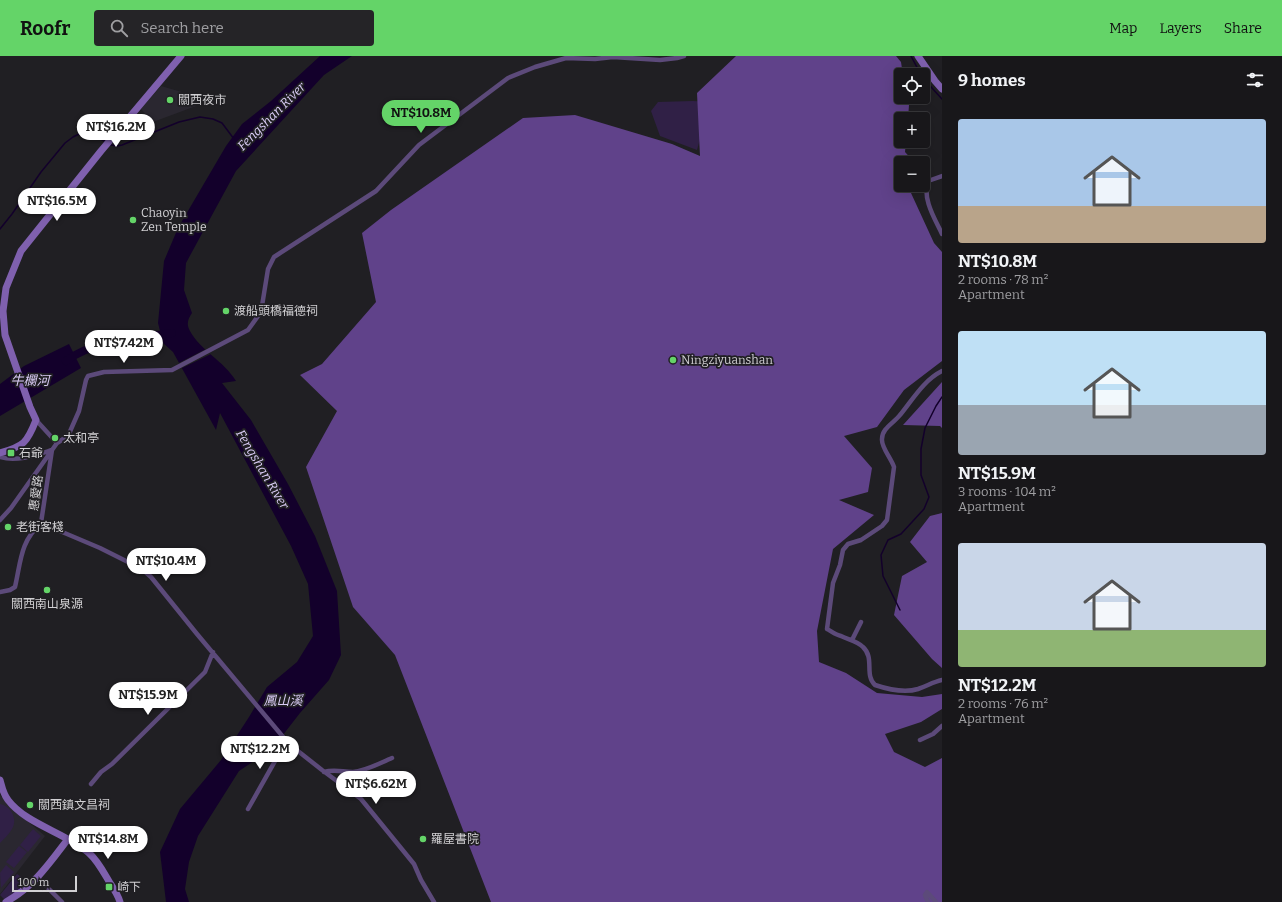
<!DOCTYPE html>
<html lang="en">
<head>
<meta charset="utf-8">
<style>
  body { margin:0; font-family:Bitter,"Noto Sans TC",serif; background:#252427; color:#f1f3f6; height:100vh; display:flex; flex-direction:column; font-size:15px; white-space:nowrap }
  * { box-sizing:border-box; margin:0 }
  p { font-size:13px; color:#9f9fa2 }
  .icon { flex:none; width:22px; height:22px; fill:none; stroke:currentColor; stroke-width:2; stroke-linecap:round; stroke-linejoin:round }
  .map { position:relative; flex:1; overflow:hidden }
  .side { display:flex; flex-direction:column; background:#18171a; width:340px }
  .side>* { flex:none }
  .tools { position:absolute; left:894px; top:12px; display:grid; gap:8px }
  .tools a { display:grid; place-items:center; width:36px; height:36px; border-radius:4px; background:#18171a; box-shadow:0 4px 16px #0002,0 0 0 1px #363639; font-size:20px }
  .scale { position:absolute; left:12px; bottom:10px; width:65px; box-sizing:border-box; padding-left:4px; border:2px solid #d1d0d3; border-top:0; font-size:11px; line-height:14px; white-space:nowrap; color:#d1d0d3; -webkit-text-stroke:3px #201f23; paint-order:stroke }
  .price { position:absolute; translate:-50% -34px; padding:0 9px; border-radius:14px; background:#fff; color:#222; font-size:13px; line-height:26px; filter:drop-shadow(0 1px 2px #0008) }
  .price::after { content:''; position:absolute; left:50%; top:24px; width:12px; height:9px; margin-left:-6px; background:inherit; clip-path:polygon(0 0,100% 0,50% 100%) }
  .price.active { background:#64d468; color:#111 }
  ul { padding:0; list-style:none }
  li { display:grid; align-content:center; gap:8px; height:212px; padding:0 16px }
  li span { display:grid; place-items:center; height:124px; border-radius:4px; color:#555 }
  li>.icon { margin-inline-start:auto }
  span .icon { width:72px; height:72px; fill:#fffc; stroke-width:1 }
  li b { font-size:17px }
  h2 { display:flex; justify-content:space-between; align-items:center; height:48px; padding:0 16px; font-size:17px }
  header { display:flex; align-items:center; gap:24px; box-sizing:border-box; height:56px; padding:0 20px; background:#64d468; color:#111 }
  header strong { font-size:19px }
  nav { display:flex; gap:22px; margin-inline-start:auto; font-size:14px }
  .search { width:280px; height:36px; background:#252427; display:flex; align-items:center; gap:10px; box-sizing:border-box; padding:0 14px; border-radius:4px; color:#9f9fa2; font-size:15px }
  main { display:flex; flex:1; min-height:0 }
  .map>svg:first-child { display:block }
  .built { fill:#2a2730 }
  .green { fill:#302046 }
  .forest { fill:#60428a }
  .water { fill:#13002b }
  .pier { fill:#201f23 }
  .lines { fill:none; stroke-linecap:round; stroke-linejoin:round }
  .stream { stroke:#13002b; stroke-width:1.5 }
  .river { stroke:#13002b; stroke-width:8 }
  .street { stroke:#5c4a7a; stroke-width:4.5 }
  .secondary { stroke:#7f60ae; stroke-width:7 }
  .poi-dot { fill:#64d468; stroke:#201f23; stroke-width:1.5 }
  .labels { text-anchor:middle; stroke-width:3.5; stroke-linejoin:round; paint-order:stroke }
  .poi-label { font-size:12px; fill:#d1d0d3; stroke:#201f23; text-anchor:start }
  .street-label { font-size:12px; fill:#d1d0d3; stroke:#201f23 }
  .water-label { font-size:13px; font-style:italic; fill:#daccf6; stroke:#201f23 }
</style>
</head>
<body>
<header>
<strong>Roofr</strong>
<div class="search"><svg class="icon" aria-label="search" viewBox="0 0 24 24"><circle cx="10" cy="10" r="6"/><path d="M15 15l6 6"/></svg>Search here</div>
<nav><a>Map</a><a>Layers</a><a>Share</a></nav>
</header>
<main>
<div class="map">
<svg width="942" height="846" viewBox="0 0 942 846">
  <rect width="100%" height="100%" fill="#201f23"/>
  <path class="built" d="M161 30 185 37 196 50 153 66 141 53Z
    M0 739 8 749 45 780 0 838Z"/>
  <path class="green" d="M693 45 710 46 697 94 660 80 651 55 658 46Z
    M0 748C11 750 18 763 12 773 9 778 4 783 0 787Z
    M33 773 41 780 28 796 20 789Z
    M19 790 27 796 14 812 6 806Z
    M6 809 14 816 1 832 0 817Z
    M17 818 30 827 5 844 0 839Z"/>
  <path class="forest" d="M736 0H896L901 6 903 19H901V41H907L909 49 908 63H901V85H906L905 96 915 107H901V129H913L911 137 934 187 942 196V305L904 334 877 371 844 380 872 412 868 436 839 444 874 459 833 493 817 575 819 606 846 617 877 637 922 641 942 638V653L921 666 885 678 894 696 925 711 942 702V846H491L395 599 353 551 306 411 337 355 300 319 322 308 376 246 362 177 391 154 523 62 575 59 672 88 700 100 697 37Z
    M942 326V372L940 370 903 369Z
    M942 457V612L932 603 894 559 902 520 927 506 910 486 930 460Z"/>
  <path class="water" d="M320 0H352L324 19 236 115 186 207 184 234 192 257C188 263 186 268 190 275 200 294 224 305 236 325L222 327 251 364 288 428 315 480 337 535 341 599 329 624 300 657 272 693 239 715 198 780 189 806 185 833 189 846H166L160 796 180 753 221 704 249 661 267 631 297 606 313 580 308 528 291 490 220 357 216 374 173 296 163 287 158 267 164 205 178 172 226 90 242 68 271 45Z
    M69 288 81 312 0 360V328L24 310Z"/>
  <path class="pier" d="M208 292 213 297 180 313 177 308Z"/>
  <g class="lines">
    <path class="stream" d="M911 0 921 19
      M923 22 942 43
      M111 89 117 90 122 89 179 66 200 61 213 63 222 67 234 83
      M0 173 12 158 41 116 65 87 73 81 81 77H90L106 86
      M900 554 883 520 881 499 888 484 901 478 924 453 929 441 921 419V393L925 372 936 350 942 341"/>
    <path class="river" d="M66 305C93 284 138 282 172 277"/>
    <path class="street" d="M942 120 928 125C922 143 935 163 942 178
      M942 315C924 324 913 343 900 359 894 367 882 372 882 383 881 391 891 402 894 411L887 464 882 470 861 484 848 488 843 494 840 509 833 527 827 573C831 575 836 579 841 580 849 584 857 585 863 591 875 602 864 619 875 629 887 633 905 637 918 633 927 630 933 626 942 624
      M36 364 57 387
      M0 401C17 406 36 399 52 394L41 467C20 486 21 505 15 531L10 534 0 536
      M0 464 11 452 57 387 68 380 79 355 86 324 88 320 104 316 172 314 248 274 261 256 268 213 274 201 376 135 419 89 508 22 535 11 566 2 595 3 613 1 660 4 677 2 684 0
      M41 467 100 492 142 513 151 521 197 578 289 688 322 714 361 743 414 808 421 824 434 846
      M852 584 861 566
      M920 684 933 678 942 670
      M324 716C334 713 343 716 353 716 366 715 380 707 392 702
      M91 728 101 716 112 708 205 616 213 596
      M248 753 279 698 289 688
      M38 822 62 846
      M928 846 925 839 927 836 936 846"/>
    <path class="secondary" d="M918 0 935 25 942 33
      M0 397C24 390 27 387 36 364L30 351 5 279 3 255 6 232 21 195 101 95 181 0
      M0 724C2 731 3 738 8 744 26 768 66 777 89 797 98 805 104 817 110 827 114 833 118 839 120 846
      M6 846C34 830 49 808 68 783"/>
  </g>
  <g class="poi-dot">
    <circle cx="170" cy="44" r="4"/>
    <circle cx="133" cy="164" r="4"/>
    <circle cx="226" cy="255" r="4"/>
    <circle cx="673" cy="304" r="4"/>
    <circle cx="55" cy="382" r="4"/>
    <rect x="7" y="393" width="8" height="8" rx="2"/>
    <circle cx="8" cy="471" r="4"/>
    <circle cx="47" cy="534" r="4"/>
    <circle cx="30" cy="749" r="4"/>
    <circle cx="423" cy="783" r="4"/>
    <rect x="105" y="827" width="8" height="8" rx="2"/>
  </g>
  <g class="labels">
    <g class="poi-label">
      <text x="178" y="48">關西夜市</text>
      <text x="141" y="161">Chaoyin<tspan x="141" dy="14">Zen Temple</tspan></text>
      <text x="234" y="259">渡船頭橋福德祠</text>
      <text x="681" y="308">Ningziyuanshan</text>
      <text x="63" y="386">太和亭</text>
      <text x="19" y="401">石爺</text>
      <text x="16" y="475">老街客棧</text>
      <text x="47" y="552" text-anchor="middle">關西南山泉源</text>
      <text x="38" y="753">關西鎮文昌祠</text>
      <text x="431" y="787">羅屋書院</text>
      <text x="117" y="835">崎下</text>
    </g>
    <g class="street-label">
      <text transform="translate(36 437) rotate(-82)" y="4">惠愛路</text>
    </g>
    <g class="water-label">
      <text transform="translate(271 60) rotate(-45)" y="5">Fengshan River</text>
      <text x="30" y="329">牛欄河</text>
      <text transform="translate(263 413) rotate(59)" y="5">Fengshan River</text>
      <text x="283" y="649">鳳山溪</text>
    </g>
  </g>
</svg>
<div class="tools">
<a><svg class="icon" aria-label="locate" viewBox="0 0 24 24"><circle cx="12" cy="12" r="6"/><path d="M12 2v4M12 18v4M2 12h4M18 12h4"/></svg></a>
<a>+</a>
<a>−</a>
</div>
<div class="scale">100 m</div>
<b class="price active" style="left:421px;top:78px">NT$10.8M</b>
<b class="price" style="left:116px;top:92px">NT$16.2M</b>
<b class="price" style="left:57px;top:166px">NT$16.5M</b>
<b class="price" style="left:124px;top:308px">NT$7.42M</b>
<b class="price" style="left:166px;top:526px">NT$10.4M</b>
<b class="price" style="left:148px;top:660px">NT$15.9M</b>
<b class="price" style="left:260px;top:714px">NT$12.2M</b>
<b class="price" style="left:376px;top:749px">NT$6.62M</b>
<b class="price" style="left:108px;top:804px">NT$14.8M</b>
</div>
<section class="side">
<h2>9 homes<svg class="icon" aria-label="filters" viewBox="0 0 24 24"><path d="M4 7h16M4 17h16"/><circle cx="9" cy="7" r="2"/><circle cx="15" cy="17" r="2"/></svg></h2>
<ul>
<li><span style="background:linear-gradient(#a9c7e8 70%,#b9a48a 0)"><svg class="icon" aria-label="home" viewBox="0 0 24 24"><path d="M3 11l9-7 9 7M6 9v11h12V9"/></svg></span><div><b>NT$10.8M</b><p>2 rooms · 78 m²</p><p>Apartment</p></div></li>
<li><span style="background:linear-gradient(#bfe0f5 60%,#9aa5b1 0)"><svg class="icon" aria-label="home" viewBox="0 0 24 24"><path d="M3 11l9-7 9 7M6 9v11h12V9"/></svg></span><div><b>NT$15.9M</b><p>3 rooms · 104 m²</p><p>Apartment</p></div></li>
<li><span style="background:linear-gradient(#c9d6e8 70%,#8fb573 0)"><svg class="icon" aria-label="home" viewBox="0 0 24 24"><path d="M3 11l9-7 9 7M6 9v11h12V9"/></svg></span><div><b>NT$12.2M</b><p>2 rooms · 76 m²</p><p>Apartment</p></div></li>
</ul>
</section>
</main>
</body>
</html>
